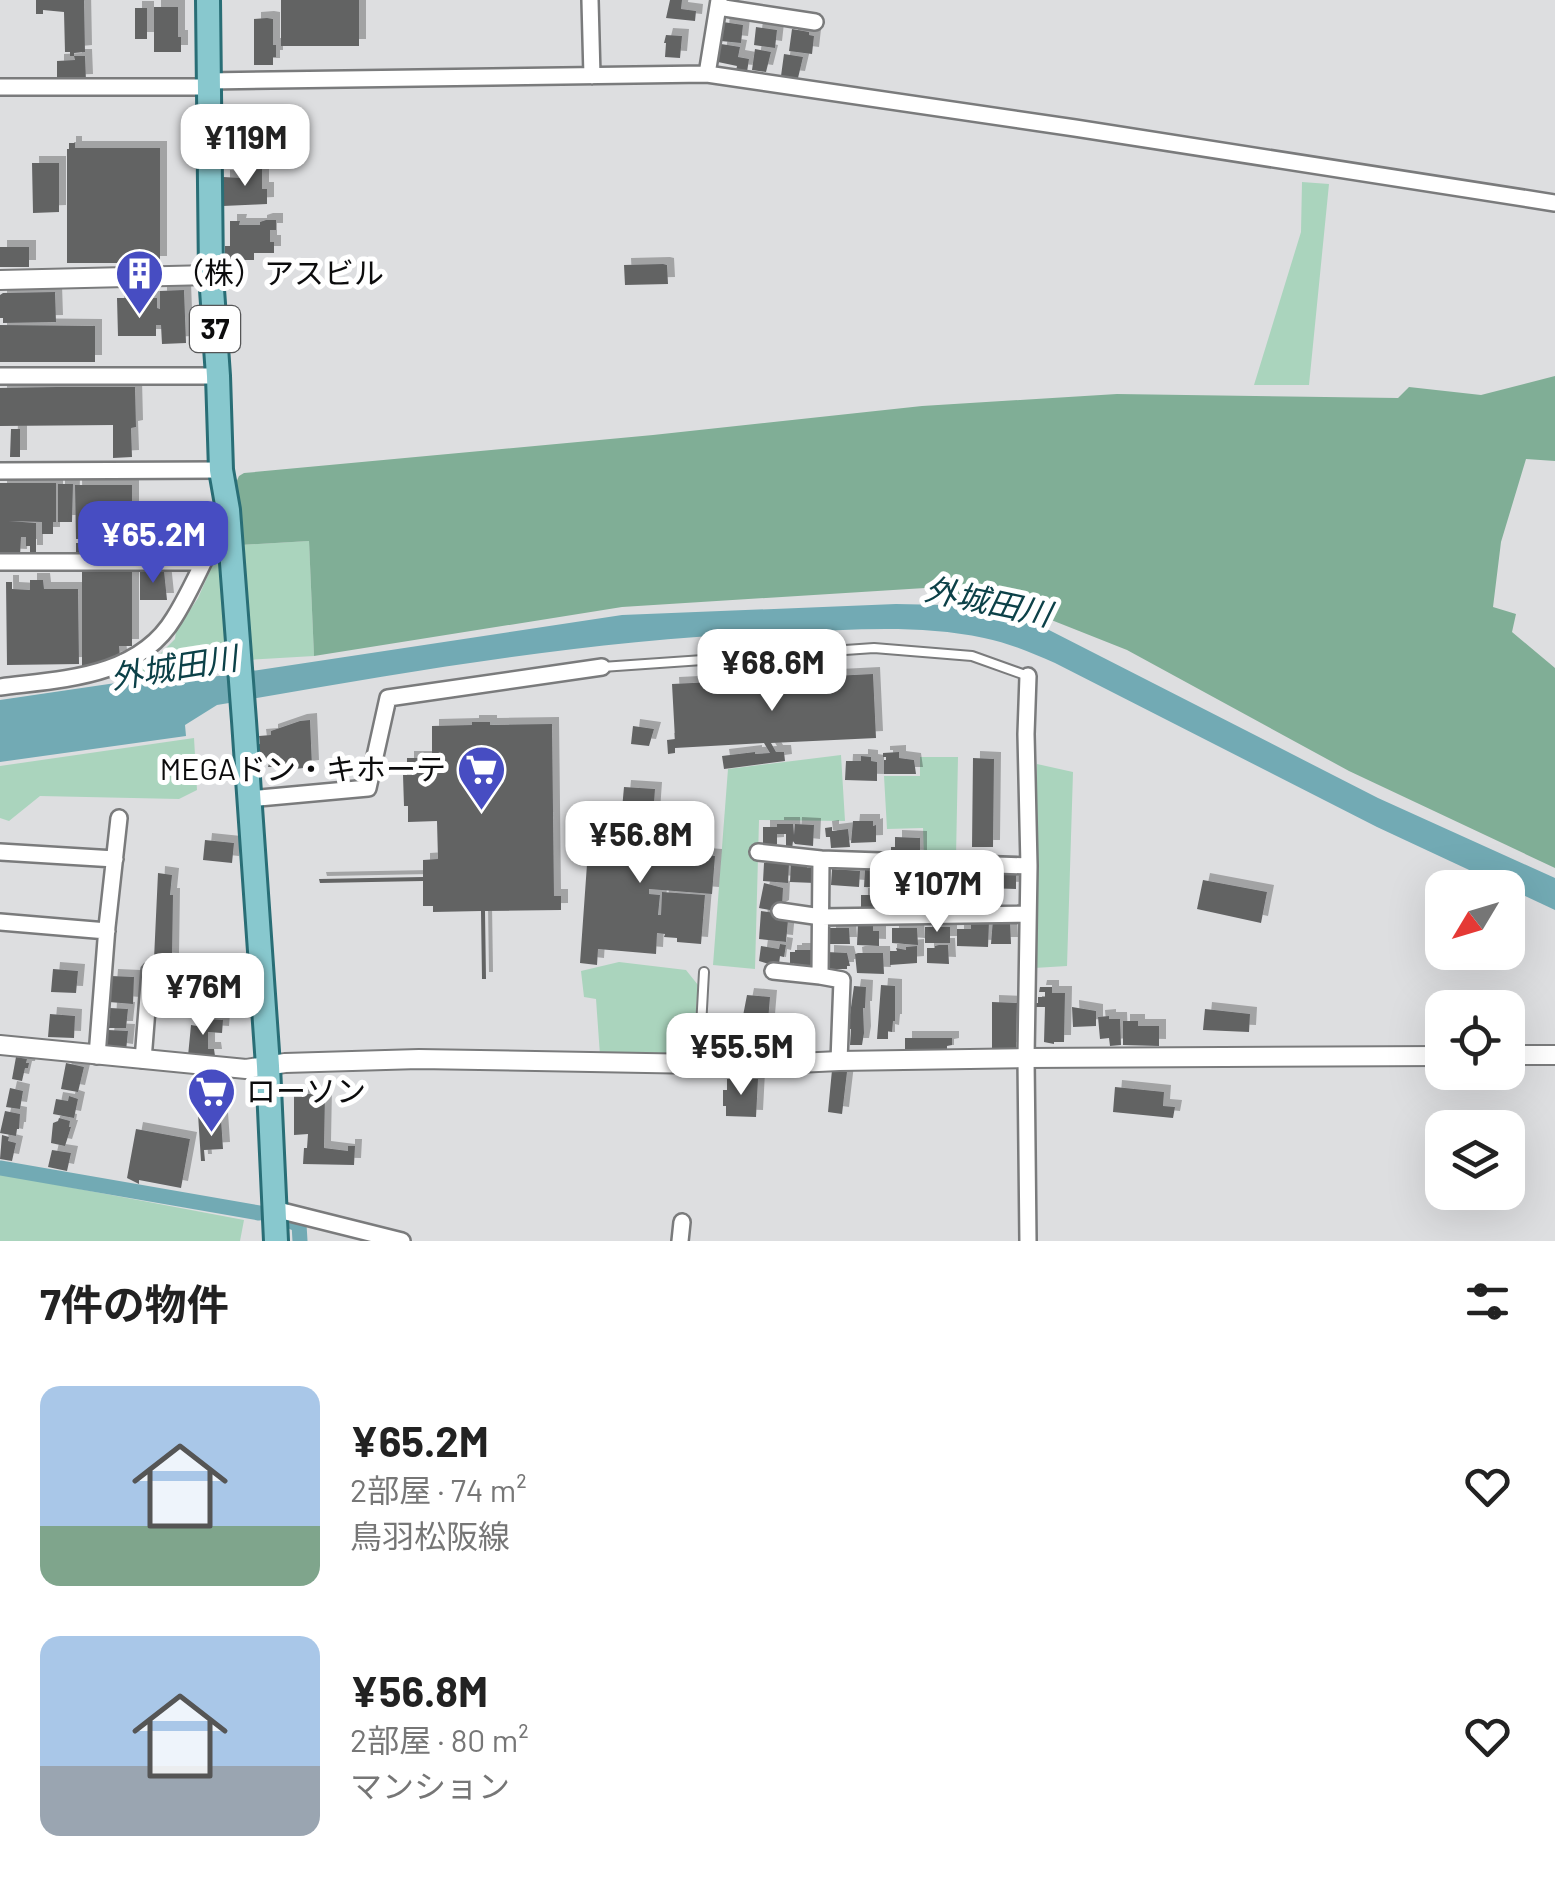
<!DOCTYPE html>
<html lang="ja">
<head>
<meta charset="utf-8">
<style>
  body { margin:0; font-family:Barlow,"Noto Sans JP",sans-serif; background:#f2f2f2; color:#222; height:100vh; display:flex; flex-direction:column; font-size:38px; white-space:nowrap }
  * { box-sizing:border-box; margin:0 }
  p { font-size:32px; color:#767676 }
  .icon { flex:none; width:55px; height:55px; fill:none; stroke:currentColor; stroke-width:2; stroke-linecap:round; stroke-linejoin:round }
  .map { position:relative; height:1241px; overflow:hidden }
  .panel { display:flex; flex-direction:column; background:#fff; flex:1 }
  .panel>* { flex:none }
  .needle { width:65px; rotate:232deg }
  .controls { position:absolute; left:1425px; top:870px; display:grid; gap:20px }
  .controls a { display:grid; place-items:center; width:100px; height:100px; border-radius:20px; background:#fff; box-shadow:0 10px 40px #0002; font-size:50px }
  .price { position:absolute; translate:-50% -85px; padding:0 22px; border-radius:20px; background:#fff; color:#222; font-size:32px; line-height:65px; filter:drop-shadow(0 2px 5px #0008) }
  .price::after { content:''; position:absolute; left:50%; top:60px; width:30px; height:22px; margin-left:-15px; background:inherit; clip-path:polygon(0 0,100% 0,50% 100%) }
  .price.current { background:#474dc2; color:#fff }
  ul { padding:0; list-style:none }
  li { display:flex; align-items:center; gap:30px; height:250px; padding:0 40px }
  li span { display:grid; place-items:center; flex:none; width:280px; height:200px; border-radius:20px; color:#555 }
  li>.icon { margin-inline-start:auto }
  span .icon { width:120px; height:120px; fill:#fffc; stroke-width:1 }
  li b { font-size:42px }
  h2 { display:flex; justify-content:space-between; align-items:center; height:120px; padding:0 40px; font-size:42px }
  .map>svg:first-child { display:block }
  .green { fill:#aad4bd }
  .forest { fill:#80ae96 }
  .water { fill:#72aab4 }
  .lines { fill:none; stroke-linecap:round; stroke-linejoin:round }
  .canal { stroke:#72aab4; stroke-width:15 }
  .building { fill:#626364; filter:url(#shadow) }
  .service-casing { stroke:#7a7b7c; stroke-width:12 }
  .minor-casing { stroke:#7a7b7c; stroke-width:20 }
  .tertiary-casing { stroke:#7a7b7c; stroke-width:22 }
  .primary-casing { stroke:#296e76; stroke-width:28 }
  .service { stroke:#fff; stroke-width:8 }
  .minor { stroke:#fff; stroke-width:15 }
  .tertiary { stroke:#fff; stroke-width:18 }
  .primary { stroke:#88c8ce; stroke-width:22 }
  .labels { text-anchor:middle; stroke-width:10; stroke-linejoin:round; paint-order:stroke }
  .shield { fill:#fff; stroke:#555556; stroke-width:2.5 }
  .shield-label { font-size:28px; font-weight:bold; fill:#0c0c0d }
  .poi-label { font-size:30px; fill:#0c0c0d; stroke:#fff; text-anchor:start }
  .water-label { font-size:32px; font-style:italic; fill:#0c4148; stroke:#fff }
</style>
</head>
<body>
<div class="map">
<svg width="1555" height="1241" viewBox="0 0 1555 1241">
  <defs>
    <filter id="shadow"><feDropShadow dx="7" dy="-7" stdDeviation="0" flood-color="#0004"/></filter>
  </defs>
  <rect width="100%" height="100%" fill="#dddee0"/>
  <path class="green" d="M1302 182 1329 184 1309 385H1254L1301 232Z
    M220 534 230 656 180 671 121 682 156 658 175 639 176 631 198 598 213 564 207 561Z
    M309 541 314 656 247 660 240 545Z
    M194 738 197 790 179 799 40 796 9 821 0 818V766Z
    M841 755 845 821 759 820 755 969 713 965 728 769Z
    M920 757H958L956 857H924L923 828 887 829 884 776H920Z
    M1037 764 1073 772 1067 966 1034 968Z
    M619 962 686 970 698 985 693 1047 684 1058 600 1055 596 999 584 997 581 971Z
    M0 1174 244 1220 240 1241H0Z"/>
  <path class="forest" d="M1555 376V461L1526 459 1501 542 1493 607 1516 614 1512 632 1555 668V868L1349 771 1127 650 1011 604 925 588 622 607 314 656 309 541 240 545 234 487 239 476 244 473 653 435 922 406 1117 394 1398 398 1409 387 1481 395Z"/>
  <path class="water" d="M896 604 945 605 997 614 1049 630 1378 798 1555 878V910L1377 827 1055 663C1032 653 1009 643 984 638 919 624 853 630 788 632 596 638 406 672 217 705L185 725 186 736 0 762V700L177 674 179 682 622 615Z"/>
  <g class="lines">
    <path class="canal" d="M0 1168 259 1213
      M294 1223 299 1224 300 1241"/>
  </g>
  <path class="building" d="M36 0H84L85 52 74 53V56H70V52H65L64 12 43 10V14H36Z
    M281 0H359V46H281Z
    M670 0H682L681 9 696 11 695 21 666 18Z
    M154 7H178V37H181V52H154Z
    M135 8H147V39H135Z
    M267 18 273 19V45H276V57H273V65H254V19Z
    M723 22 743 25 741 43 721 41Z
    M756 27 777 30 775 48 754 45Z
    M792 29 809 32V35L814 36 812 54 789 51Z
    M666 35 682 36 680 58 665 57 666 43H664Z
    M721 44 740 47 738 57 749 59 747 72 736 71 737 66 718 62Z
    M755 49 771 52 766 72 752 70Z
    M784 54 803 57 798 78 781 76Z
    M74 56H85L86 81 57 82V61L75 60Z
    M69 143H75V148H160V263H67V149H69Z
    M32 163H59V212L33 213Z
    M262 169V189H267V204L223 206V177L242 178V170Z
    M266 220H276V230H270V242H274V253H254V260H225V246H230V221H240L239 225H260V222Z
    M0 247H29V267H0Z
    M663 264 667 265 668 284 625 285 624 265Z
    M184 290 186 343 162 344 161 325H156V336H118L117 298H157V308L160 309V291Z
    M55 292 56 322 3 323V318H0V295L3 293Z
    M0 325 95 326V362H0Z
    M57 387H135L136 427 131 428 132 457 113 458V425L0 426V388Z
    M11 429H20V457H10Z
    M0 483H56V522H53V534H42V522L9 521 36 523V552H30V546H26V537H21L20 556 0 555Z
    M58 484H73L72 522H58Z
    M75 485H132V539H76Z
    M76 543 115 544V554H76Z
    M140 571H164L167 600H140Z
    M82 572H132V646H119L120 657 82 668Z
    M30 580H43L44 589H78L79 664 7 665 6 582H12V589L30 590Z
    M873 674 876 738 771 743 776 752H784L785 761 724 769 722 756 755 752V754L770 753 764 743 675 748V753L668 754 667 740 675 739 672 684Z
    M310 720 312 767 278 771V767H268L269 763H263V768H257L253 745 260 744 259 736 271 735V731L300 721Z
    M472 722H490V725L552 724 554 896H561V910L485 911 486 979H482L481 911 433 912V906H423V881L320 883 319 879 423 877V860L438 859 437 821 408 822V806H404L403 775H407V758H432V726L472 725Z
    M633 726 654 729 649 746 631 744Z
    M899 752V758L914 760 916 774H884V760H886V757H883V753Z
    M861 756 871 757V761L877 762V781L845 780 846 761H861Z
    M973 758 994 759 993 847H972Z
    M624 787 655 789 651 846 640 845 639 850 715 856 712 894 649 889V894L660 895 658 915H661L662 892 705 895 701 944 677 942V938L664 937 665 934 657 933 656 954 598 949 597 965 580 963 589 836H598L599 825 617 826 618 820H621Z
    M853 821H873V826L876 825V842L851 843Z
    M777 824H793L794 835 795 824 814 825 813 846 795 844 793 841 792 849H786V834H777V844L763 845V827H777Z
    M832 827V831L848 829 850 847 831 848 830 837H826L825 828Z
    M895 837 920 838V857L891 856V847H895Z
    M205 840 234 843 232 863 203 860Z
    M773 862 789 864 788 883 763 881 764 863Z
    M791 862H798V866H807V868H815V883L790 882Z
    M832 869 860 871 859 887 831 885Z
    M906 869 904 879 912 880 910 909 895 910 896 870Z
    M946 869 1016 871V889L985 888V909L945 907Z
    M865 870 893 871 892 888 864 887Z
    M158 873 172 875 170 895H173L172 960 154 959Z
    M920 876 938 877 937 905 927 904V907L918 904Z
    M1203 880 1267 892 1261 923 1197 909Z
    M764 883 783 888 782 907 775 911 759 908Z
    M883 889 892 891V908H881V911L861 910V895H872L873 892H883Z
    M761 911 775 913V918L788 920 786 942 759 939Z
    M993 919 1010 921 1011 944H991Z
    M971 921 989 922 988 947 957 946V929H971Z
    M858 922 873 923V931H879V946L857 945Z
    M925 927H950V943H925Z
    M829 928H849L850 944H829Z
    M892 928H917L918 945 892 943Z
    M780 944 786 945 784 957 780 956 779 964 772 963V965L759 961 761 946 779 949Z
    M939 945H948L949 964 927 963V948H935V946Z
    M917 946V963L890 965V951H897L896 948 906 950V947Z
    M795 950H815V968L794 967V963H790V952H795Z
    M827 952 847 953 850 966H847V969H827Z
    M858 953H883L884 974 857 973 855 954Z
    M168 967 180 969V972H183L180 986 163 984 164 980 160 979 161 969 168 970Z
    M187 968 220 970 219 990 204 989 203 1003 214 1004 213 1016 184 1014Z
    M53 969 78 971 76 993 51 992Z
    M111 976 134 977 133 1004 109 1002Z
    M881 985 895 986V1021H893L892 1032 888 1031V1039H877Z
    M854 986 866 987 865 1008H863L864 1033 862 1045H850L851 1029H848Z
    M1040 987H1052V993H1065L1064 1042H1054V1044L1044 1042 1045 1007H1035V1003H1038V997H1045V992H1039Z
    M747 995 770 997 768 1021H742Z
    M992 1002 1017 1003 1016 1049H992Z
    M1072 1007 1096 1011V1026L1073 1027Z
    M110 1008 128 1009 126 1028H109Z
    M1205 1009 1250 1014 1249 1032 1203 1030Z
    M50 1014 75 1016 74 1038 48 1037Z
    M1109 1016V1019H1120L1121 1045 1110 1046 1109 1038 1100 1039 1098 1017Z
    M204 1019 223 1020 222 1033 208 1032V1049H214L215 1056H188L191 1025 203 1027Z
    M1123 1021H1138V1026H1159V1046L1123 1045Z
    M730 1024 762 1025V1041L741 1040V1035H730Z
    M108 1030 128 1031 126 1051 106 1048Z
    M905 1038H952V1045L947 1046V1052L905 1051Z
    M16 1057 27 1059 26 1063H29L28 1068H25L22 1081 12 1079Z
    M66 1063 84 1067 78 1092 61 1089Z
    M832 1070 847 1072 842 1114 828 1112Z
    M727 1079H758L756 1117 726 1116V1106H723V1090H727Z
    M1115 1087 1164 1092 1163 1106 1175 1107 1173 1118 1113 1112Z
    M10 1088 23 1091 20 1109 6 1107Z
    M294 1094H325L324 1148 348 1151V1146H355L354 1165 303 1164 304 1148H307L308 1134 294 1135Z
    M69 1096 78 1099 74 1118 53 1114 56 1099 68 1101Z
    M5 1111 20 1114 19 1129H17L16 1136 0 1133Z
    M218 1112 219 1120 221 1119 223 1149 204 1150 205 1161H201L198 1114Z
    M59 1118 70 1121 69 1127H71L65 1146 51 1143 53 1123 58 1121Z
    M136 1129 190 1139 181 1188 139 1180V1184L127 1178Z
    M2 1135 9 1137 8 1141 16 1143 12 1161 0 1159Z
    M52 1150 71 1153 67 1171 48 1167Z"/>
  <g class="lines">
    <defs>
      <path id="service" d="M602 667 874 648 972 656 1028 676
        M699 1064 704 972"/>
      <path id="minor" d="M590 0 592 76
        M718 7 815 22
        M707 74 719 0
        M208 81 707 74 1075 128 1555 203
        M0 87H208
        M0 376H218
        M0 471 221 470
        M0 562H202
        M0 687C61 679 138 678 174 618 194 586 209 549 226 514
        M249 799 368 788 388 698 602 667
        M0 852 115 859
        M758 852 821 859
        M780 911 821 917 1028 914
        M0 922 107 931
        M773 971 820 976
        M97 1056 107 927 119 818
        M143 1060 150 971
        M839 1061 842 980 820 976 821 859 1029 866
        M274 1209 402 1241
        M680 1241 682 1222
        M1028 1241 1026 1058 1029 866 1026 734 1028 676"/>
      <path id="tertiary" d="M0 280 211 275
        M0 1045 246 1069 285 1063 419 1059 756 1065 839 1061 1026 1058 1442 1056
        M1508 1055H1555"/>
      <path id="primary" d="M208 0 211 275 218 376 221 470 228 510 244 721 268 1066 276 1241"/>
    </defs>
    <use href="#service" class="service-casing"/>
    <use href="#minor" class="minor-casing"/>
    <use href="#tertiary" class="tertiary-casing"/>
    <use href="#primary" class="primary-casing"/>
    <use href="#service" class="service"/>
    <use href="#minor" class="minor"/>
    <use href="#tertiary" class="tertiary"/>
    <use href="#primary" class="primary"/>
  </g>
  <defs>
    <symbol id="building-pin" viewBox="-11 -11 22 30"><path d="M0 17L-7.5 6A9.5 9.5 0 1 1 7.5 6Z" fill="#474dc2" stroke="#fff"/><path d="M-4-6H4V6H1V3H-1V6H-4ZM-2.5-4.3h1.7v1.8h-1.7ZM.8-4.3h1.7v1.8H.8ZM-2.5-1h1.7V.8h-1.7ZM.8-1h1.7V.8H.8Z" fill="#fff"/></symbol>
    <symbol id="supermarket-pin" viewBox="-11 -11 22 30"><path d="M0 17L-7.5 6A9.5 9.5 0 1 1 7.5 6Z" fill="#474dc2" stroke="#fff"/><path d="M-6-5.5h2.5l.6 2H6L4.5 2H-2.5L-4.4-4H-6ZM-1.5 3.2a1.3 1.3 0 1 0 .1 0ZM3 3.2a1.3 1.3 0 1 0 .1 0Z" fill="#fff"/></symbol>
  </defs>
  <g fill-rule="evenodd">
    <use href="#building-pin" x="112" y="246" width="55" height="75"/>
    <use href="#supermarket-pin" x="454" y="742" width="55" height="75"/>
    <use href="#supermarket-pin" x="184" y="1064" width="55" height="75"/>
  </g>
  <g class="labels">
    <rect class="shield" x="190" y="306" width="50" height="46" rx="8"/>
    <g class="shield-label">
      <text x="215" y="339">37</text>
    </g>
    <g class="poi-label">
      <text x="174" y="284">（株）アスビル</text>
      <text x="446" y="780" text-anchor="end">MEGAドン・キホーテ</text>
      <text x="246" y="1102">ローソン</text>
    </g>
    <g class="water-label">
      <text transform="translate(988 602) rotate(12)" y="11">外城田川</text>
      <text transform="translate(174 668) rotate(-9)" y="11">外城田川</text>
    </g>
  </g>
</svg>
<div class="controls">
<a><svg class="needle" viewBox="-14 -14 28 28"><path d="M0-13l5 13h-10z" fill="#e53935"/><path d="M0 13l5-13h-10z" fill="#767676"/></svg></a>
<a><svg class="icon" aria-label="locate" viewBox="0 0 24 24"><circle cx="12" cy="12" r="6"/><path d="M12 2v4M12 18v4M2 12h4M18 12h4"/></svg></a>
<a><svg class="icon" aria-label="layers" viewBox="0 0 24 24"><path d="M12 4l9 5-9 5-9-5zM3 14l9 5 9-5"/></svg></a>
</div>
<b class="price" style="left:245px;top:189px">¥119M</b>
<b class="price current" style="left:153px;top:586px">¥65.2M</b>
<b class="price" style="left:772px;top:714px">¥68.6M</b>
<b class="price" style="left:640px;top:886px">¥56.8M</b>
<b class="price" style="left:937px;top:935px">¥107M</b>
<b class="price" style="left:203px;top:1038px">¥76M</b>
<b class="price" style="left:741px;top:1098px">¥55.5M</b>
</div>
<section class="panel">
<h2>7件の物件<svg class="icon" aria-label="filters" viewBox="0 0 24 24"><path d="M4 7h16M4 17h16"/><circle cx="9" cy="7" r="2"/><circle cx="15" cy="17" r="2"/></svg></h2>
<ul>
<li><span style="background:linear-gradient(#a9c7e8 70%,#7fa58c 0)"><svg class="icon" aria-label="home" viewBox="0 0 24 24"><path d="M3 11l9-7 9 7M6 9v11h12V9"/></svg></span><div><b>¥65.2M</b><p>2部屋 · 74 m²</p><p>鳥羽松阪線</p></div><svg class="icon" aria-label="heart" viewBox="0 0 24 24"><path d="M12 20l-8-8c-3-5 5-10 8-4 3-6 11-1 8 4z"/></svg></li>
<li><span style="background:linear-gradient(#a9c7e8 65%,#9aa5b1 0)"><svg class="icon" aria-label="home" viewBox="0 0 24 24"><path d="M3 11l9-7 9 7M6 9v11h12V9"/></svg></span><div><b>¥56.8M</b><p>2部屋 · 80 m²</p><p>マンション</p></div><svg class="icon" aria-label="heart" viewBox="0 0 24 24"><path d="M12 20l-8-8c-3-5 5-10 8-4 3-6 11-1 8 4z"/></svg></li>
</ul>
</section>
</body>
</html>
